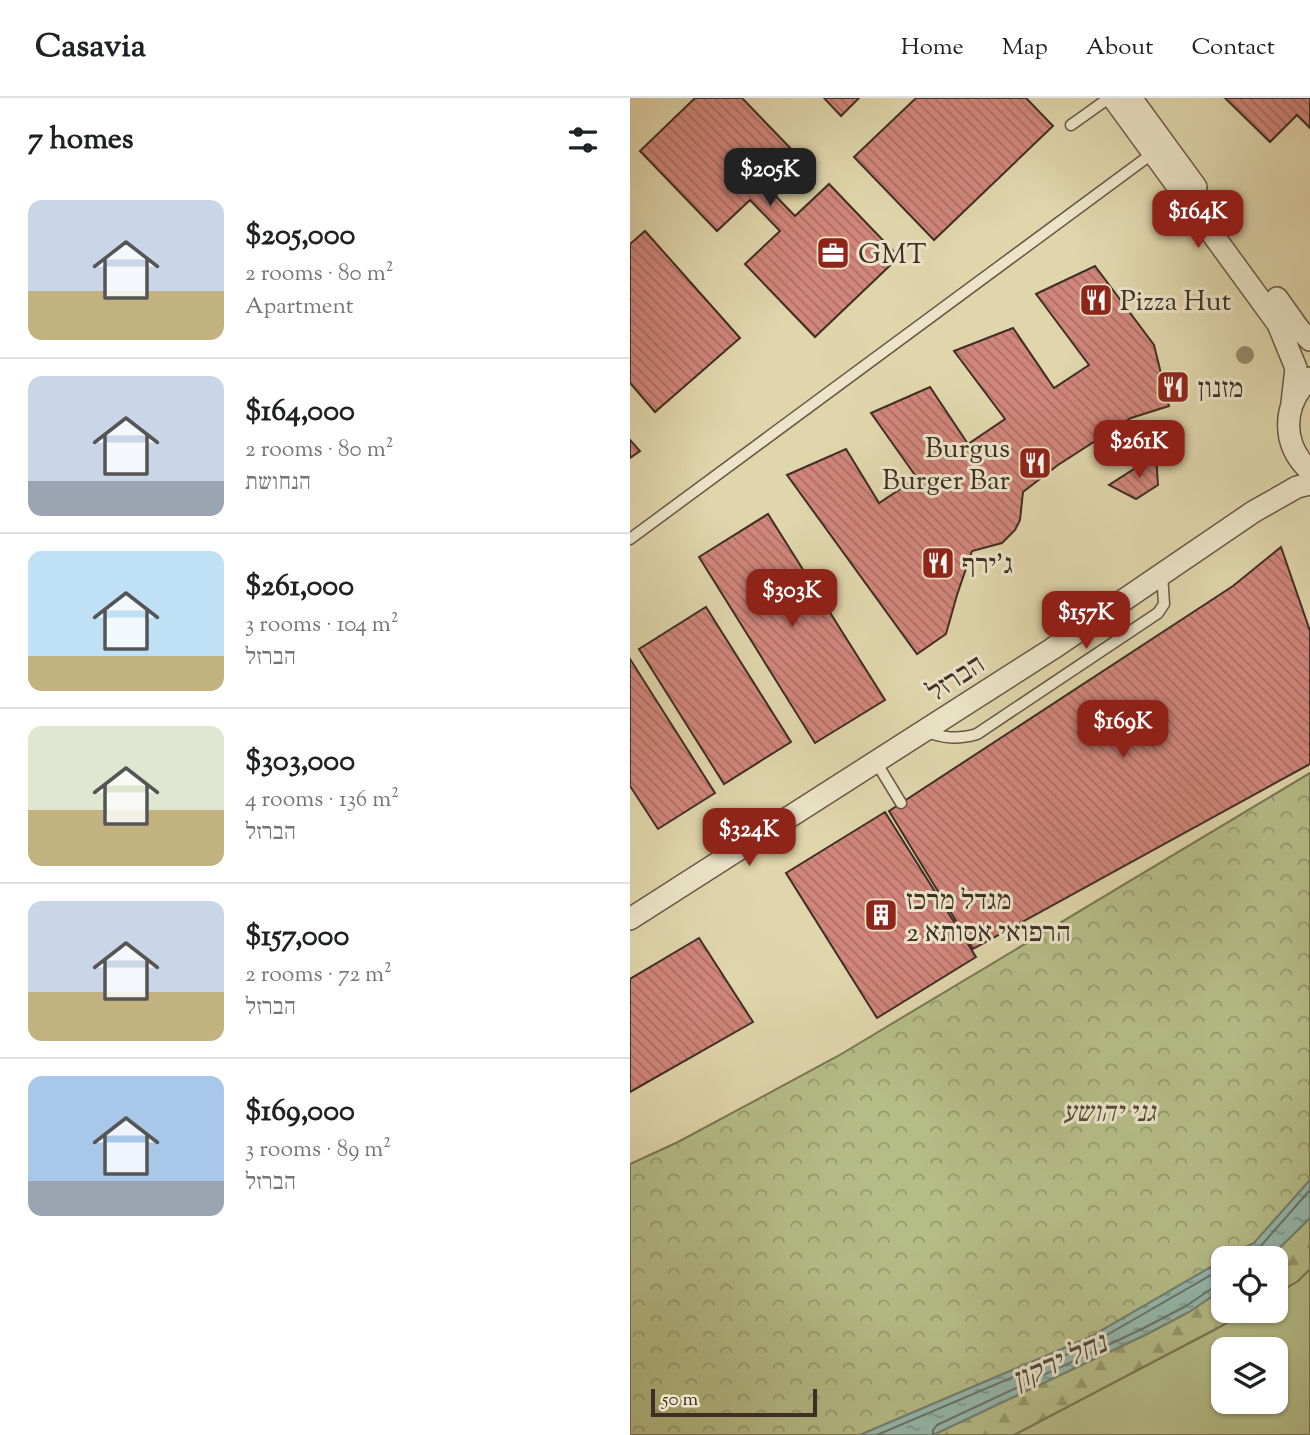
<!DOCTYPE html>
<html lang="en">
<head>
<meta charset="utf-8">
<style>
  body { margin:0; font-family:"Sorts Mill Goudy","Frank Ruhl Libre",serif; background:#f6f6f6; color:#202124; height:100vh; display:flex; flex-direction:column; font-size:26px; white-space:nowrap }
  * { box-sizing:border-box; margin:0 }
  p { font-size:23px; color:#757577 }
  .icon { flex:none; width:38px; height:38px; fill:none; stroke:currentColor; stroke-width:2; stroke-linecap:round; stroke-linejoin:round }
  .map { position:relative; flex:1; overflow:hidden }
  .details { display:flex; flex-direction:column; background:#fff; width:630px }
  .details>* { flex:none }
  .controls { position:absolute; left:581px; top:1148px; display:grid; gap:14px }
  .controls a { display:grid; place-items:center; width:77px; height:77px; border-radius:14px; background:#fff; box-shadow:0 2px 5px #0004; font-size:35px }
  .scale { position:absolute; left:21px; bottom:18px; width:166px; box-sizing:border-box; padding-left:7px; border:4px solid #3f2e25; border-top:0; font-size:19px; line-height:24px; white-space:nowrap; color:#3f2e25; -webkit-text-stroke:5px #ebe4c8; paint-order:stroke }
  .price { position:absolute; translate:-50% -60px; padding:0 16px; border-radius:14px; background:#8f2418; color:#fff; font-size:23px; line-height:46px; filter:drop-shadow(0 2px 4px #0008) }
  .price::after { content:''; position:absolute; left:50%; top:42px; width:21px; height:16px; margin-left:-10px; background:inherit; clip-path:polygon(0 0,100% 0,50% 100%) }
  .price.selected { background:#222; color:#fff }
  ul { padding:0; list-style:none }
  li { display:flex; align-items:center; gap:21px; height:175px; padding:0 28px }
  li+li { border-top:2px solid #e0e0e0 }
  li span { display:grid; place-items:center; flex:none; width:196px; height:140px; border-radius:14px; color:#555 }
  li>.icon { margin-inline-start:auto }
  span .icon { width:84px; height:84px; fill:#fffc; stroke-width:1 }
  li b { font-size:30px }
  h2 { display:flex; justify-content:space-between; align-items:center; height:84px; padding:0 28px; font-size:30px }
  header { display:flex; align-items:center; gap:42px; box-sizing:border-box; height:98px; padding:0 35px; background:#fff; border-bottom:2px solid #e0e0e0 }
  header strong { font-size:33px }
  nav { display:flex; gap:38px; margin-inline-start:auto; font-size:24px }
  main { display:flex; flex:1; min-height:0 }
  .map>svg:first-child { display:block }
  .green { fill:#b5bd87; stroke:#7a7656; stroke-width:2; fill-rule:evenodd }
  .forest { fill:url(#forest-firs); stroke:#7a7656; stroke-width:2 }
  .park { fill:url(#park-crowns); stroke:#7a7656; stroke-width:2 }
  .water { fill:url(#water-ripples); stroke:#728177; stroke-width:2 }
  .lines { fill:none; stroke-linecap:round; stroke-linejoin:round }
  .shore { stroke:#6a7369; stroke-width:2 }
  .building { fill:url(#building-back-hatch); stroke:#3f2e25; stroke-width:2 }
  .service-casing { stroke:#675846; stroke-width:13 }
  .minor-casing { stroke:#675846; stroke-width:24 }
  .service { stroke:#ebe4c8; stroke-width:10 }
  .minor { stroke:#ebe4c8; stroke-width:21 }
  .tree { fill:#95896c }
  .labels { text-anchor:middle; stroke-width:6; stroke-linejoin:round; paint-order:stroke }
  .poi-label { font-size:28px; fill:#3f2e25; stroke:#ebe4c8; text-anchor:start }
  .street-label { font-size:28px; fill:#3f2e25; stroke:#ebe4c8 }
  .park-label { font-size:28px; font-style:italic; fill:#574b39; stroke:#ebe4c8 }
  .water-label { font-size:30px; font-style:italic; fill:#504a40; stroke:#ebe4c8 }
</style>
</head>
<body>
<header>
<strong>Casavia</strong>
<nav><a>Home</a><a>Map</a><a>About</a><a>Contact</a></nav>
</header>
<main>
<section class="details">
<h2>7 homes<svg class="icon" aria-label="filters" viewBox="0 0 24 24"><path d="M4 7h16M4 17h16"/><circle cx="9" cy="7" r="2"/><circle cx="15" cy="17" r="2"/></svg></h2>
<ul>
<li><span style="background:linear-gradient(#c9d6e8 65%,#c2b280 0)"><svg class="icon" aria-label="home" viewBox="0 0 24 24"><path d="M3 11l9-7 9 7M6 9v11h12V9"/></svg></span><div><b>$205,000</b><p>2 rooms · 80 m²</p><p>Apartment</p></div></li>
<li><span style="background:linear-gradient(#c9d6e8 75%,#9aa5b1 0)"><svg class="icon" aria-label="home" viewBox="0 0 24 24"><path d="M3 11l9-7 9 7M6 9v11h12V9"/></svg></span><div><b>$164,000</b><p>2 rooms · 80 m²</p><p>הנחושת</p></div></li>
<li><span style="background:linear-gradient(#bfe0f5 75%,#c2b280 0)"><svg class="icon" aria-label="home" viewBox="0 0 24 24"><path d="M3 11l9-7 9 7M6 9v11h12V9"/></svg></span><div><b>$261,000</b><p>3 rooms · 104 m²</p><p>הברזל</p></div></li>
<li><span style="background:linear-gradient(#dfe7d0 60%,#c2b280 0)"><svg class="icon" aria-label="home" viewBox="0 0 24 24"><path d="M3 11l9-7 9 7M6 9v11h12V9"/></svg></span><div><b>$303,000</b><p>4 rooms · 136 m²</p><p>הברזל</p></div></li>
<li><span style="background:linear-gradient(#c9d6e8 65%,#c2b280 0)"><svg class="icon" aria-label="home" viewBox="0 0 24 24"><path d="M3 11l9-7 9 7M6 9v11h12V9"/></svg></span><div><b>$157,000</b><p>2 rooms · 72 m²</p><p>הברזל</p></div></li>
<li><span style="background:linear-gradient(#a9c7e8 75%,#9aa5b1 0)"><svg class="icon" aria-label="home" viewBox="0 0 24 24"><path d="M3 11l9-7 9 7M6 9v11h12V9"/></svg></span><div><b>$169,000</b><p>3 rooms · 89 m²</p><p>הברזל</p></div></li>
</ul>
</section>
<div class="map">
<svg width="680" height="1337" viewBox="0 0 680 1337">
  <defs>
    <pattern id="forest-firs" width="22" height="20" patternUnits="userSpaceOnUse" patternTransform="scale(1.75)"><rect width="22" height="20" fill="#b5bd87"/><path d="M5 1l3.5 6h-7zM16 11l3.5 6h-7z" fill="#959a6e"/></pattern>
    <pattern id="park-crowns" width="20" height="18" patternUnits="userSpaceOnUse" patternTransform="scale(1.75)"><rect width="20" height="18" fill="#b5bd87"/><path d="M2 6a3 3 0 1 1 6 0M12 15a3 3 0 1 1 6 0" fill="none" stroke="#959a6e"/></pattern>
    <pattern id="water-ripples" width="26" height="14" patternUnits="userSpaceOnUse" patternTransform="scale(1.75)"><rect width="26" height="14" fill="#94b8ad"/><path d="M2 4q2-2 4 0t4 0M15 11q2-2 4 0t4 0" fill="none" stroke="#7a968d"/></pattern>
    <pattern id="building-back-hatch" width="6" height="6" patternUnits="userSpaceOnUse" patternTransform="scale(1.75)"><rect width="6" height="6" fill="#d1867b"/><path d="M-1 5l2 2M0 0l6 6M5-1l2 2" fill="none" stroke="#ab6e65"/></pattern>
  </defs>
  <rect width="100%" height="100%" fill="#e0d5ab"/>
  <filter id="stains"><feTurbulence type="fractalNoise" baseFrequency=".00286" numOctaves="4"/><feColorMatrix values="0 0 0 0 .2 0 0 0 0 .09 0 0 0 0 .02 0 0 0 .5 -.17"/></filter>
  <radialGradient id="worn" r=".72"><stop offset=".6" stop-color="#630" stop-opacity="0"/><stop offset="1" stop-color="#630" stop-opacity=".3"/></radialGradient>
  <path class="green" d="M680 1171V1337H384L582 1233 618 1213H646V1196L668 1183ZM593 1251H646V1304H593Z"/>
  <path class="forest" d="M680 1120V1171L668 1183 646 1196V1160H639Z
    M593 1191V1213H618L582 1233 384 1337H303L515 1237 559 1214Z"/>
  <path class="park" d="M680 675V1082L624 1145 593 1160V1162L460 1239 230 1337H0V1066L48 1044 208 958Z"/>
  <path class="water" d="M680 1082V1120L639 1160H597L624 1145Z
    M593 1162V1191L559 1214 515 1237 303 1337H230L460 1239Z"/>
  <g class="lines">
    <path class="shore" d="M611 1160 629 1150 680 1092
      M247 1337 463 1245 593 1170
      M303 1337V1332L307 1327 512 1231 556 1208 587 1187 593 1186"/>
  </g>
  <path class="building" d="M65 0H112L166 56 135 87 165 118 199 86 269 159 185 239 115 166 150 133 120 102 87 133 10 53Z
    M194 0H229L211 18Z
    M286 0H396L423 28 304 142 224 59Z
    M595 0H680V30L667 17 640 44Z
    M15 133 110 240 25 314 0 285V146Z
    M465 168 524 247 539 308 501 320 428 367 393 394 390 422 385 432 372 445 342 453 327 497 316 536 287 556 157 377 216 351 249 405 287 380 241 315 300 289 338 346 375 321 324 253 383 230 424 290 459 267 406 196Z
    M0 342 10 353 0 360Z
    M526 357 528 387 506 401 479 387Z
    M138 416 255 602 185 645 69 459Z
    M651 449 680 533V666L343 851 259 713 603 488Z
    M76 509 161 644 94 686 9 551Z
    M0 561 85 695 28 731 0 688Z
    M255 714 346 859 247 920 156 775Z
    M69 840 123 924 0 994V881Z"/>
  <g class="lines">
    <defs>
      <path id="service" d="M441 27 479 0
        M0 441 523 55
        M294 633C313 640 327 642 347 636L528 515 534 506 532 476
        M246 664 271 705"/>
      <path id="minor" d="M483 0 648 226 666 270 662 305
        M501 0 566 89
        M647 200 669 231 680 242
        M680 280C652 307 651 346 680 373
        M0 821 422 551 623 414 667 389 680 386"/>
    </defs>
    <use href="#service" class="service-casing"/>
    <use href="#minor" class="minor-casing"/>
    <use href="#service" class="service"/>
    <use href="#minor" class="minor"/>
  </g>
  <circle class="tree" cx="615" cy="257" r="9"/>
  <defs>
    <symbol id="office-square" viewBox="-11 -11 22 22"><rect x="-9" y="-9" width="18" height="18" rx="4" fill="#8f2418" stroke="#ebe4c8"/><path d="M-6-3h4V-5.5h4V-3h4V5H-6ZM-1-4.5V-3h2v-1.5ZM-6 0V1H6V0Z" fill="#fff"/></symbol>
    <symbol id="restaurant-square" viewBox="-11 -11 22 22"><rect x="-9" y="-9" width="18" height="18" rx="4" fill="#8f2418" stroke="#ebe4c8"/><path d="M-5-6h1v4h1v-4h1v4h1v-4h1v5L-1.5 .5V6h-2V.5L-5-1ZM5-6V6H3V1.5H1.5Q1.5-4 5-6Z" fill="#fff"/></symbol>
    <symbol id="building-square" viewBox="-11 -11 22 22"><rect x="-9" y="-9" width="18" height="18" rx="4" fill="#8f2418" stroke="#ebe4c8"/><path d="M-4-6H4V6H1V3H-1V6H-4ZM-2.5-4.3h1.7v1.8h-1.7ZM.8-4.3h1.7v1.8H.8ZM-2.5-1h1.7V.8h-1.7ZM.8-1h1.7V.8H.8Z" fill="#fff"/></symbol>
  </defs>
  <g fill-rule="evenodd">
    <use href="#office-square" x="184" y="136" width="38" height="38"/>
    <use href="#restaurant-square" x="447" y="183" width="38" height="38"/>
    <use href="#restaurant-square" x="524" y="270" width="38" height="38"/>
    <use href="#restaurant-square" x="386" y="346" width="38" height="38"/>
    <use href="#restaurant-square" x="289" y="446" width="38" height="38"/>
    <use href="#building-square" x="232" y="798" width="38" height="38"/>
  </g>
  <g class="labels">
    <g class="poi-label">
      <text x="228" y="165">GMT</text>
      <text x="490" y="212">Pizza Hut</text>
      <text x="568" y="299">מזנון</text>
      <text x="380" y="359" text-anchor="end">Burgus<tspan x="380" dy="32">Burger Bar</tspan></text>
      <text x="332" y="475">ג'ירף</text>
      <text x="276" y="811">מגדל מרכז<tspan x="276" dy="32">הרפואי אסותא 2</tspan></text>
    </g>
    <g class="street-label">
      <text transform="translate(325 579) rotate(-33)" y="10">הברזל</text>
    </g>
    <g class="park-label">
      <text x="479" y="1023">גני יהושע</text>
    </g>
    <g class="water-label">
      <text transform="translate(429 1263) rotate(-24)" y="10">נחל ירקון</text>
    </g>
  </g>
  <rect width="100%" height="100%" filter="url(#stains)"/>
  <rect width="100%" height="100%" fill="url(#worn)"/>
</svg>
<div class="controls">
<a><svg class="icon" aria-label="locate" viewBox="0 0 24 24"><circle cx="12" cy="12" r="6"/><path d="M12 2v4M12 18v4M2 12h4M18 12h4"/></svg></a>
<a><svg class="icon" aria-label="layers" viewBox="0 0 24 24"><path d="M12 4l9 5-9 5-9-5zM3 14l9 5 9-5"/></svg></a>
</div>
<div class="scale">50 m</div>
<b class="price selected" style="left:140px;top:110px">$205K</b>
<b class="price" style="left:568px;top:152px">$164K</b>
<b class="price" style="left:509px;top:382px">$261K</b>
<b class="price" style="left:162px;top:531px">$303K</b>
<b class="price" style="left:456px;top:553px">$157K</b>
<b class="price" style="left:493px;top:662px">$169K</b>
<b class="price" style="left:119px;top:770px">$324K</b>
</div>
</main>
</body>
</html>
